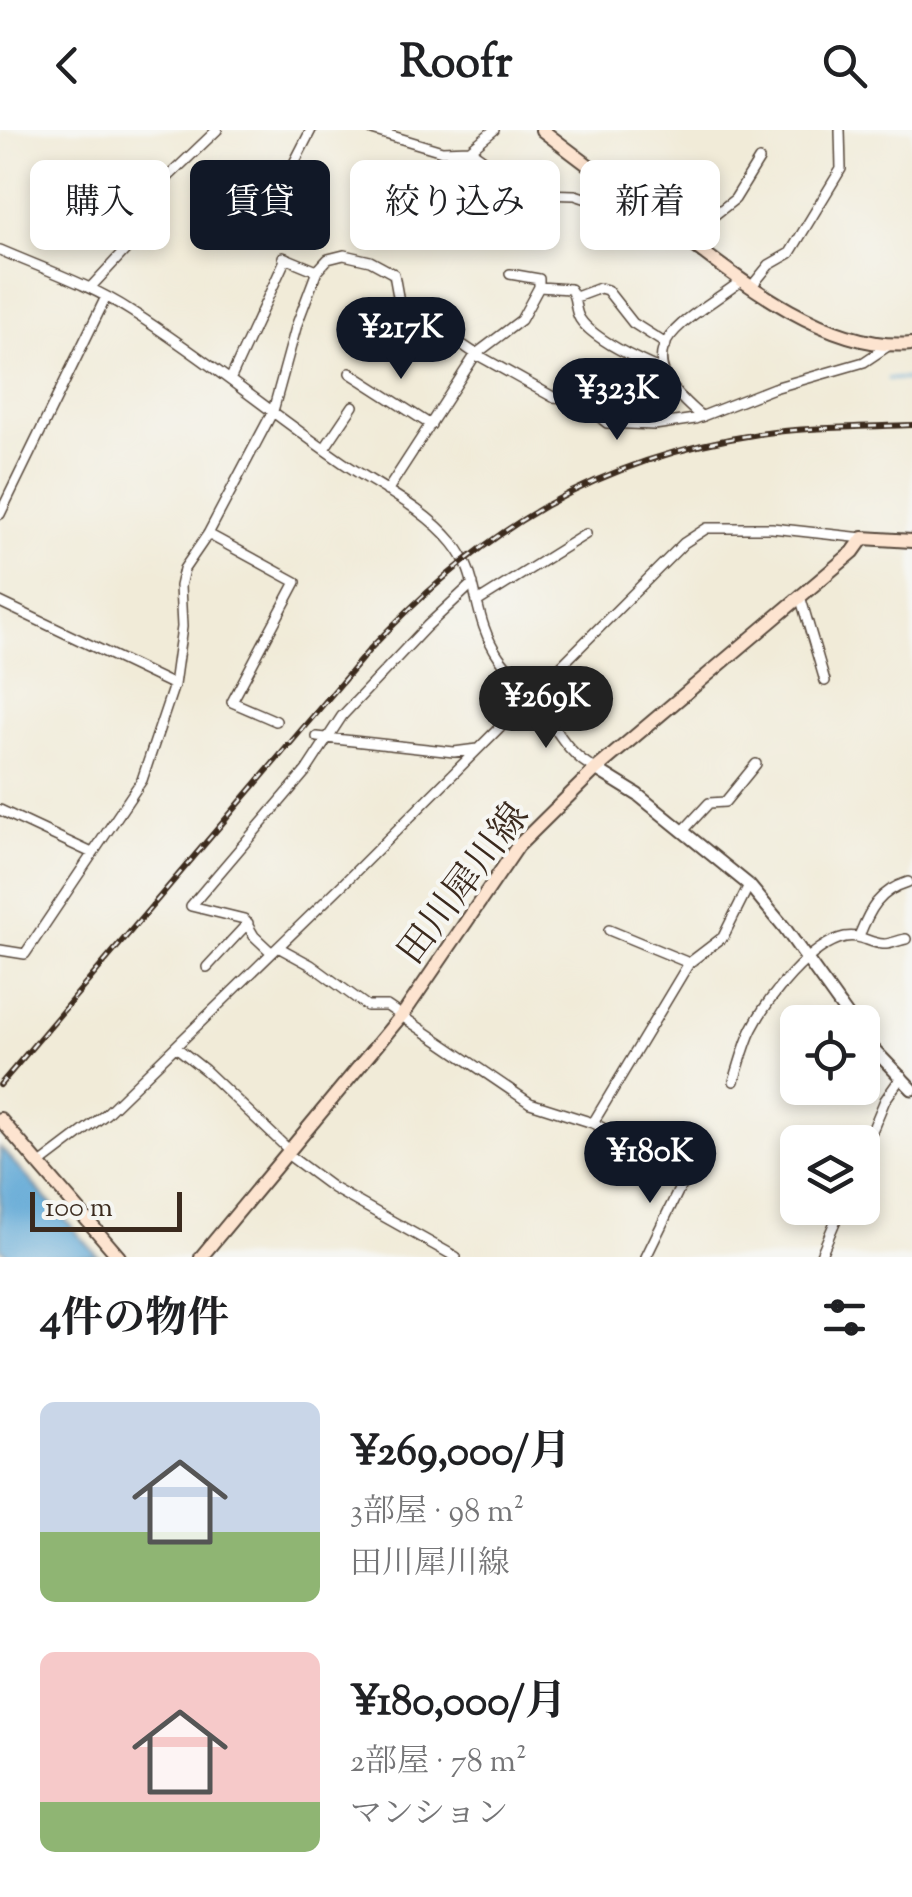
<!DOCTYPE html>
<html lang="ja">
<head>
<meta charset="utf-8">
<style>
  body { margin:0; font-family:"Sorts Mill Goudy","Noto Serif JP",serif; background:#f2f2f2; color:#202124; height:100vh; display:flex; flex-direction:column; font-size:38px; white-space:nowrap }
  * { box-sizing:border-box; margin:0 }
  p { font-size:32px; color:#757577 }
  .icon { flex:none; width:55px; height:55px; fill:none; stroke:currentColor; stroke-width:2; stroke-linecap:round; stroke-linejoin:round }
  .map { position:relative; height:1127px; overflow:hidden }
  .details { display:flex; flex-direction:column; background:#fff; flex:1 }
  .details>* { flex:none }
  .guide { position:absolute; left:30px; top:30px; width:852px; height:90px; display:flex; gap:20px }
  .tools { position:absolute; left:780px; top:875px; display:grid; gap:20px }
  .tools a { display:grid; place-items:center; width:100px; height:100px; border-radius:15px; background:#fff; box-shadow:0 5px 15px #0003; font-size:50px }
  .scale { position:absolute; left:30px; bottom:25px; width:152px; box-sizing:border-box; padding-left:10px; border:5px solid #3b2a1e; border-top:0; font-size:28px; line-height:35px; white-space:nowrap; color:#3b2a1e; -webkit-text-stroke:8px #f6f6f2; paint-order:stroke }
  .price { position:absolute; translate:-50% -85px; padding:0 22px; border-radius:35px; background:#111827; color:#fff; font-size:32px; line-height:65px; filter:drop-shadow(0 2px 5px #0008) }
  .price::after { content:''; position:absolute; left:50%; top:60px; width:30px; height:22px; margin-left:-15px; background:inherit; clip-path:polygon(0 0,100% 0,50% 100%) }
  .price.current { background:#222; color:#fff }
  ul { padding:0; list-style:none }
  li { display:flex; align-items:center; gap:30px; height:250px; padding:0 40px }
  li span { display:grid; place-items:center; flex:none; width:280px; height:200px; border-radius:15px; color:#555 }
  li>.icon { margin-inline-start:auto }
  span .icon { width:120px; height:120px; fill:#fffc; stroke-width:1 }
  li b { font-size:42px }
  h2 { display:flex; justify-content:space-between; align-items:center; height:120px; padding:0 40px; font-size:42px }
  .tag { padding:0 35px; border-radius:15px; background:#fff; box-shadow:0 5px 15px #0003; font-size:35px; line-height:90px }
  .tag.current { background:#111827; color:#fff }
  header { display:flex; justify-content:space-between; align-items:center; height:130px; padding:0 40px; background:#fff; font-size:45px; font-weight:700 }
  .map>svg:first-child { display:block }
  .water { fill:#5ea7d5; stroke:#4c687a; stroke-width:2.5 }
  .lines { fill:none; stroke-linecap:round; stroke-linejoin:round }
  .stream { stroke:#5ea7d5; stroke-width:2.5 }
  .minor-casing { stroke:#56473a; stroke-width:12 }
  .tertiary-casing { stroke:#56473a; stroke-width:15 }
  .secondary-casing { stroke:#56473a; stroke-width:16 }
  .minor { stroke:#fff; stroke-width:9 }
  .tertiary { stroke:#fff; stroke-width:11 }
  .secondary { stroke:#fde4d0; stroke-width:12 }
  .rail-casing { stroke:#3b2a1e; stroke-width:6 }
  .rail { stroke:#f6f6f2; stroke-width:2.5; stroke-dasharray:8; stroke-linecap:butt }
  .labels { text-anchor:middle; stroke-width:8; stroke-linejoin:round; paint-order:stroke }
  .street-label { font-size:38px; fill:#3b2a1e; stroke:#f6f6f2 }
</style>
</head>
<body>
<header><svg class="icon" aria-label="back" viewBox="0 0 24 24"><path d="M15 5l-7 7 7 7"/></svg>Roofr<svg class="icon" aria-label="search" viewBox="0 0 24 24"><circle cx="10" cy="10" r="6"/><path d="M15 15l6 6"/></svg></header>
<div class="map">
<svg width="912" height="1127" viewBox="0 0 912 1127">
  <rect width="100%" height="100%" fill="#f6f6f2"/>
  <filter id="ink" filterUnits="userSpaceOnUse"><feTurbulence type="fractalNoise" baseFrequency=".01" numOctaves="2"/><feDisplacementMap in="SourceGraphic" scale="20" xChannelSelector="R" yChannelSelector="G"/><feConvolveMatrix kernelMatrix="1 2 1 2 8 2 1 2 1" color-interpolation-filters="sRGB"/></filter>
  <filter id="wash" filterUnits="userSpaceOnUse"><feTurbulence type="fractalNoise" baseFrequency=".0048" numOctaves="4" result="noise"/><feDisplacementMap in="SourceGraphic" scale="40" xChannelSelector="R" yChannelSelector="G"/><feGaussianBlur stdDeviation="2.25" result="paint"/><feColorMatrix in="noise" values="0 0 0 0 0 0 0 0 0 0 0 0 0 0 0 0 0 1.4 0 .05"/><feComposite in="paint" operator="in"/></filter>
  <g filter="url(#wash)">
    <rect width="100%" height="100%" fill="#f1ebd8"/>
    <path class="water" d="M0 1017 99 1127H9L0 1118Z"/>
    <g class="lines">
      <path class="stream" d="M888 249H912"/>
    </g>
  </g>
  <g filter="url(#ink)">
    <g class="lines">
      <defs>
        <path id="minor" d="M372 0 442 21 470 20 522 57 539 64 575 65 635 85 651 83
          M470 20 494 0
          M292 37 311 0
          M685 108 735 69 759 30
          M0 120C44 139 91 155 131 181 204 227 271 283 342 332 380 358 423 377 453 413 475 440 473 466 484 497 496 531 511 540 532 565 553 591 564 623 596 639
          M283 127 317 141
          M510 144 539 149V157
          M751 157 769 135 790 123 841 39 840 0
          M90 158 129 116 146 77 169 46 217 0
          M576 167 600 158 607 160 633 193 666 214
          M350 243 431 295
          M230 250 286 128
          M702 287C617 217 683 195 741 151
          M324 319 353 276
          M387 361 476 224 553 267 577 269 607 293 654 295 695 289 774 258 864 232 888 216
          M0 384 106 167
          M208 404 296 452 232 572 276 591
          M800 466 825 551
          M0 472 174 555
          M477 472 586 404
          M317 607 454 622 477 619
          M0 680 92 723
          M683 701 709 673 725 672 756 634
          M609 800 689 833
          M859 806C870 779 879 761 908 752
          M278 817 311 835 367 876H387L530 973 593 993 688 1041 646 1127
          M0 820 25 824 142 650 174 555 182 497 180 456 184 439 208 404 273 281 297 194 317 141 328 129 344 125 370 131 394 144 399 172 476 224 521 190 539 157 570 159C578 169 573 178 580 189 593 209 640 231 662 240
          M272 823 254 806 244 789 191 776 306 641 342 586 427 496 473 453
          M207 837 248 793
          M176 917 205 940 290 1021
          M734 951C740 934 744 915 752 899 767 869 811 814 845 807 860 804 869 813 883 814 889 815 899 810 906 809
          M593 993 689 833 723 807 749 755
          M287 1024 333 1058 456 1127
          M862 1025 885 970 902 946
          M40 1034 106 984 343 754 684 413 707 398H772L863 408
          M820 1127 841 1078"/>
        <path id="tertiary" d="M596 639 638 665 749 755 784 797 852 892
          M862 907 912 959"/>
        <path id="secondary" d="M542 0C578 28 615 55 652 83 720 134 821 223 912 214
          M0 989 119 1127
          M201 1127 406 880 518 716 596 639 853 422 863 408 912 411"/>
      </defs>
      <use href="#minor" class="minor-casing"/>
      <use href="#tertiary" class="tertiary-casing"/>
      <use href="#secondary" class="secondary-casing"/>
      <use href="#minor" class="minor"/>
      <use href="#tertiary" class="tertiary"/>
      <use href="#secondary" class="secondary"/>
      <defs>
        <path id="rail" d="M0 955 371 518C481 400 598 328 759 304 809 297 861 297 912 295"/>
      </defs>
      <use href="#rail" class="rail-casing"/>
      <use href="#rail" class="rail"/>
    </g>
  </g>
  <g class="labels">
    <g class="street-label">
      <text transform="translate(462 753) rotate(-53)" y="13">田川犀川線</text>
    </g>
  </g>
</svg>
<div class="tools">
<a><svg class="icon" aria-label="locate" viewBox="0 0 24 24"><circle cx="12" cy="12" r="6"/><path d="M12 2v4M12 18v4M2 12h4M18 12h4"/></svg></a>
<a><svg class="icon" aria-label="layers" viewBox="0 0 24 24"><path d="M12 4l9 5-9 5-9-5zM3 14l9 5 9-5"/></svg></a>
</div>
<div class="scale">100 m</div>
<b class="price" style="left:401px;top:252px">¥217K</b>
<b class="price" style="left:617px;top:313px">¥323K</b>
<b class="price current" style="left:546px;top:621px">¥269K</b>
<b class="price" style="left:650px;top:1076px">¥180K</b>
<div class="guide">
<a class="tag">購入</a>
<a class="tag current">賃貸</a>
<a class="tag">絞り込み</a>
<a class="tag">新着</a>
</div>
</div>
<section class="details">
<h2>4件の物件<svg class="icon" aria-label="filters" viewBox="0 0 24 24"><path d="M4 7h16M4 17h16"/><circle cx="9" cy="7" r="2"/><circle cx="15" cy="17" r="2"/></svg></h2>
<ul>
<li><span style="background:linear-gradient(#c9d6e8 65%,#8fb573 0)"><svg class="icon" aria-label="home" viewBox="0 0 24 24"><path d="M3 11l9-7 9 7M6 9v11h12V9"/></svg></span><div><b>¥269,000/月</b><p>3部屋 · 98 m²</p><p>田川犀川線</p></div></li>
<li><span style="background:linear-gradient(#f6c9c9 75%,#8fb573 0)"><svg class="icon" aria-label="home" viewBox="0 0 24 24"><path d="M3 11l9-7 9 7M6 9v11h12V9"/></svg></span><div><b>¥180,000/月</b><p>2部屋 · 78 m²</p><p>マンション</p></div></li>
</ul>
</section>
</body>
</html>
